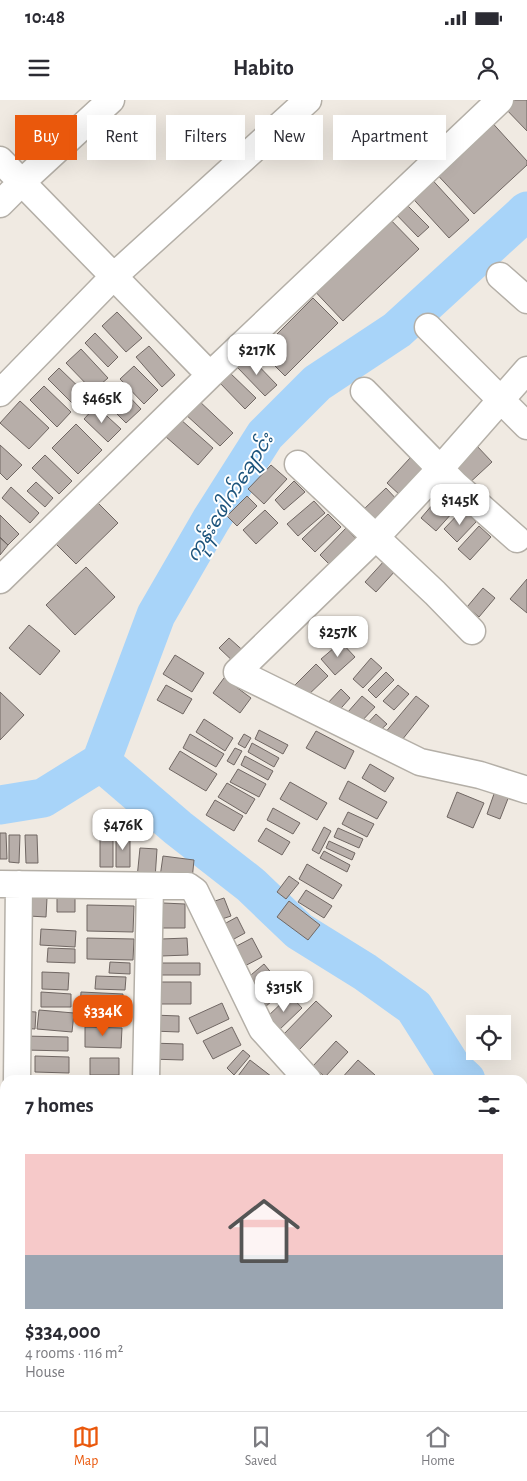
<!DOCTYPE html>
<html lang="en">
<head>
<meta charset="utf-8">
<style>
  body { margin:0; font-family:"Alegreya Sans","Noto Sans Myanmar",sans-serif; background:#f2f2f3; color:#2b2b33; height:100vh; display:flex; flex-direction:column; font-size:19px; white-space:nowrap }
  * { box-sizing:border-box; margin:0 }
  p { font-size:16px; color:#7c7c81 }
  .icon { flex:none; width:28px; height:28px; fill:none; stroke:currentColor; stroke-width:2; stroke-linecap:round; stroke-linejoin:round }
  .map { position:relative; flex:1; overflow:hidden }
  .side { position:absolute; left:0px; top:975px; width:528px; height:336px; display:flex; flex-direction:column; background:#fff; border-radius:15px 15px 0 0; box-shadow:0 5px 20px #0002 }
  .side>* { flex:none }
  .hud { position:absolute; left:15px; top:15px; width:498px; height:45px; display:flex; gap:10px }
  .tools { position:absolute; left:466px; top:915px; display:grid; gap:10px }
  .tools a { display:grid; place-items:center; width:45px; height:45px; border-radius:0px; background:#fff; box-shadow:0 5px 20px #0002; font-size:25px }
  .price { position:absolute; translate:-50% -42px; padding:0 11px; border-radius:10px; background:#fff; color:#222; font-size:16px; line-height:32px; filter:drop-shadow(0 1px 2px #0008) }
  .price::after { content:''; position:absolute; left:50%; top:30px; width:15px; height:11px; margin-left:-8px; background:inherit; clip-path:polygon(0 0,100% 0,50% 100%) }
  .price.current { background:#ea580c; color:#fff }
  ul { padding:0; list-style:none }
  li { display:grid; align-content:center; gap:10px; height:265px; padding:0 25px }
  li+li { border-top:1px solid #e1e1e2 }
  li span { display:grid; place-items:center; height:155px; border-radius:0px; color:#555 }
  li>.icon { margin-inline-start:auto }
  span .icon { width:90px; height:90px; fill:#fffc; stroke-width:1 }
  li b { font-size:21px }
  h2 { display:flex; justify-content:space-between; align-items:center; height:60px; padding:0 25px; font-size:21px }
  .tag { padding:0 18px; border-radius:0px; background:#fff; box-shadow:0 5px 20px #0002; font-size:18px; line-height:45px }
  .tag.current { background:#ea580c; color:#fff }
  .status { display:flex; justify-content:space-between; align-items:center; height:35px; padding:0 25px; background:#fff; direction:ltr }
  .status svg { height:14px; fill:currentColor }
  header { display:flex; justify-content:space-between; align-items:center; height:65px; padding:0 25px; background:#fff; font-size:22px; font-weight:700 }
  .dock { display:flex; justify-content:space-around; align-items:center; height:70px; border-top:1px solid #e1e1e2; background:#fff; font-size:14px; color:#7c7c81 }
  .dock a { display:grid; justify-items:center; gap:2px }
  .dock .current { color:#ea580c }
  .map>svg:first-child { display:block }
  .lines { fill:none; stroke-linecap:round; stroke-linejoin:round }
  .river { stroke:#a8d4f9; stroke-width:39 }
  .building { fill:#b7aea9; stroke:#706763 }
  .minor-casing { stroke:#b4afa7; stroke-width:29 }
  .minor { stroke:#fff; stroke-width:26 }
  .labels { text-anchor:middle; stroke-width:4; stroke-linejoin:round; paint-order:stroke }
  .water-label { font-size:19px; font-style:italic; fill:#1d547c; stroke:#fff }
</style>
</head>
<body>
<div class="status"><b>10:48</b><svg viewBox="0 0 49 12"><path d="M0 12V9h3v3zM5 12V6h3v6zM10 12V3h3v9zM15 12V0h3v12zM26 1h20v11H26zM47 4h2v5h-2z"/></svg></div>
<header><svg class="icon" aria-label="menu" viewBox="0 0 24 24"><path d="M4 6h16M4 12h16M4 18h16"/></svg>Habito<svg class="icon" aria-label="person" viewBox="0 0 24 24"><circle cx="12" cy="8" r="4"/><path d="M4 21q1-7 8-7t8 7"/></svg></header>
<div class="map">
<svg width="527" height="1311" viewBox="0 0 527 1311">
  <rect width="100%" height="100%" fill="#f0eae2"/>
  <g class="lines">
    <path class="river" d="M101 662 156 515 211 420 265 335 317 283 397 230 527 111
      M0 705 43 698 101 662 178 728 251 785 299 831 365 872 414 907 452 967 466 980
      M522 1031 527 1035"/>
  </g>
  <path class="building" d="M507 0H527V31L502 5Z
    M487 17 527 61V65L474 114 431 68Z
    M426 73 469 120 449 138 406 91Z
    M402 100 429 127 418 137 392 110Z
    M384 113 419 149 343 221 308 184Z
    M313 198 338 223 285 276 260 251Z
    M117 212 142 238 126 252 102 226Z
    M95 233 118 257 108 267 85 243Z
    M149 246 175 275 162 287 136 257Z
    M81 249 108 278 93 291 66 263Z
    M249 256 277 285 265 296 237 267Z
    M134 266 158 290 144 304 120 279Z
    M59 268 88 296 77 308 48 279Z
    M229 272 256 298 245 309 219 282Z
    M117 284 141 309 126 323 102 299Z
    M44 286 71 312 57 327 30 300Z
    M197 299 233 333 220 346 184 313Z
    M20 301 49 328 29 349 0 323Z
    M96 306 121 329 108 342 84 319Z
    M180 319 213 348 198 365 165 336Z
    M76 324 102 350 78 374 52 348Z
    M0 345 22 365 7 380 0 373Z
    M476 345 492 362 465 387 450 371Z
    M45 355 72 381 59 394 32 368Z
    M410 358 425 372 402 397 387 383Z
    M271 365 287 379 264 404 248 389Z
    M294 381 305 392 284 410 275 400Z
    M36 382 53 398 45 407 27 391Z
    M11 387 39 413 30 423 2 398Z
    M386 388 401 404 378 426 363 410Z
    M446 389 461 403 436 431 421 418Z
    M247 396 257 406 237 426 227 416Z
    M314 401 325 413 298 436 287 424Z
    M97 402 118 423 76 464 55 443Z
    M463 409 476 422 457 442 444 429Z
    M265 410 278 423 256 444 243 430Z
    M328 414 341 427 315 452 302 439Z
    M0 415 19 434 8 445 0 437Z
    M479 426 491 437 470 460 458 449Z
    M346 428 360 443 334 469 320 455Z
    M0 438 8 445 0 455Z
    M385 460 396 470 376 492 365 482Z
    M86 467 115 497 75 535 46 505Z
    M527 479V513L510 499Z
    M483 488 495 498 479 517 467 507Z
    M29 525 60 551 40 575 9 548Z
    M229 538 248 555 238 566 219 548Z
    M341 542 355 557 335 575 321 559Z
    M175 555 204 573 192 592 163 574Z
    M371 558 382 568 363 588 353 579Z
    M316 564 328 576 304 599 293 587Z
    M386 572 394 580 376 598 368 590Z
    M224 578 251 598 240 613 213 593Z
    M166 585 192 599 183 614 157 600Z
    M398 585 409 594 394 610 383 601Z
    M341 589 350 598 335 615 325 606Z
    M0 592 24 615 0 640Z
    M362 596 375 607 359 624 347 613Z
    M416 596 429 606 398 645 384 634Z
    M376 614 387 624 374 636 364 627Z
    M204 619 233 638 225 651 196 632Z
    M259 630 288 645 283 654 255 639Z
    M316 631 354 651 345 669 306 648Z
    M190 634 224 654 216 667 183 648Z
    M244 634 251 638 245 648 238 644Z
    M252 643 279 658 274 667 248 652Z
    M235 648 242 651 234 665 227 661Z
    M180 651 217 674 206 691 169 669Z
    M245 656 273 671 268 680 241 665Z
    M370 664 394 678 385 692 362 678Z
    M238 669 266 684 259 697 230 682Z
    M348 681 387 702 377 719 339 699Z
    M290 682 327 703 317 720 280 699Z
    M227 683 255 699 246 714 218 697Z
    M495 691 509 696 500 719 487 714Z
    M457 692 484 703 473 728 447 717Z
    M215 700 243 716 234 731 206 715Z
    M273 708 300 723 293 734 267 720Z
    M348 712 374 724 367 737 342 724Z
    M324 727 331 731 319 754 312 750Z
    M266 728 290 742 282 755 258 741Z
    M338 728 363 739 359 748 334 737Z
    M0 733H6L7 759H0Z
    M9 735H20L19 763 9 762Z
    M25 735H37L38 763H26Z
    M100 735H113V767H100Z
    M116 736H130V767H116Z
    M329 741 355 753 352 760 326 748Z
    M140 748 157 749 155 779 137 778Z
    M324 751 350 765 347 772 320 758Z
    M163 756 194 760 192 780 160 777Z
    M307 764 342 785 333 799 299 779Z
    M289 776 299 783 286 799 277 792Z
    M306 790 332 806 324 818 298 802Z
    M75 797V812H57V798Z
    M30 798H47L46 817 29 816Z
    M224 798 231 816 213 822 206 804Z
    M289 801 320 825 308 840 277 817Z
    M163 803 185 804V828H162Z
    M87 805 134 806 133 832 87 831Z
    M237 817 245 833 223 845 215 829Z
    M41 829 76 831 75 847 40 845Z
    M87 838 134 839 133 860 87 859Z
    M187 838 188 855 161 856V839Z
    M252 838 262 857 239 869 229 850Z
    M48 848 75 849V863L47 862Z
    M110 862 130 863V874L109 873Z
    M156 863H200V875H156Z
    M264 864 273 875 254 890 245 880Z
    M42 872 69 873 68 890 42 889Z
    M96 876 126 877 125 890 95 889Z
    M274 879 285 890 265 907 255 896Z
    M159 882H191V904H159Z
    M41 892 71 894V907H41Z
    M81 892 123 894 122 911 80 909Z
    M290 895 302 908 278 931 266 918Z
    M316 901 332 916 299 950 283 935Z
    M222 903 229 919 197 934 189 918Z
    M39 910 74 913 72 932 37 929Z
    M19 911 36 912 35 929 19 928Z
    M153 915 179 916V932L152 931Z
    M85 927 122 928 121 948 85 947Z
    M232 927 241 945 213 959 203 941Z
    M25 936 68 937V951L25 950Z
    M336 941 348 952 325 977 313 966Z
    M150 943 183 944V960L149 959Z
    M243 950 250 956 234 975 227 968Z
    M35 956 69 957V973L35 972Z
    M90 958H119V975H90Z
    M250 960 276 980H244L238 976Z
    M358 960 375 975 370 980H340Z
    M527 1089V1115L522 1112V1095Z"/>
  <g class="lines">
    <defs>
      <path id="minor" d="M0 60 210 275
        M0 104 22 82 111 0
        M500 176 527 200
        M428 227 527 326
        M527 270 440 369 376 437 237 572 420 662 480 675 527 690
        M364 291 456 385 517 439
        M0 293 114 176 308 0
        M298 364 435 493 472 531
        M0 480 210 275 500 0
        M0 784 180 786H188L195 791 262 929 308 980
        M17 980 19 784
        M146 980 150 786
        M522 1134 527 1136
        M522 1278 527 1281
        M320 1306 328 1311"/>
    </defs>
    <use href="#minor" class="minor-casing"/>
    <use href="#minor" class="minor"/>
  </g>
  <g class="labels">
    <g class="water-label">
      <text transform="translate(229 397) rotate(-58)" y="7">ကုန်းဖေါက်ချောင်း</text>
    </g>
  </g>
</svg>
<div class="tools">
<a><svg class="icon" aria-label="locate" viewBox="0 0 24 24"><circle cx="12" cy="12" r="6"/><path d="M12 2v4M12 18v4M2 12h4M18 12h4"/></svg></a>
</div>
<b class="price" style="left:257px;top:276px">$217K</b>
<b class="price" style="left:102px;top:324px">$465K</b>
<b class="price" style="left:460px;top:426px">$145K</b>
<b class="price" style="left:338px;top:558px">$257K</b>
<b class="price" style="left:123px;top:751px">$476K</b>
<b class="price" style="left:284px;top:913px">$315K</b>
<b class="price current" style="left:103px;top:937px">$334K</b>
<div class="hud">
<a class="tag current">Buy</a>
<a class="tag">Rent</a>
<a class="tag">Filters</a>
<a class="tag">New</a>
<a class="tag">Apartment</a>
</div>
<section class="side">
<h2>7 homes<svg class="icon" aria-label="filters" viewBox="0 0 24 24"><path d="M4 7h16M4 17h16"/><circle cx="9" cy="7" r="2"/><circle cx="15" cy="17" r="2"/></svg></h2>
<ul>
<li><span style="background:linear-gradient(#f6c9c9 65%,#9aa5b1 0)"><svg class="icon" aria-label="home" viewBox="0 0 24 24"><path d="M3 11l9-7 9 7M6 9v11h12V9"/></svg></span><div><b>$334,000</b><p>4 rooms · 116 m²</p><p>House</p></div></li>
</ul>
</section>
</div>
<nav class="dock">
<a class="current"><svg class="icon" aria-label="map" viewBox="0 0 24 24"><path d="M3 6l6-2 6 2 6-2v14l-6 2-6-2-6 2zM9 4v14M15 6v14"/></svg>Map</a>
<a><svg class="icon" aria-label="saved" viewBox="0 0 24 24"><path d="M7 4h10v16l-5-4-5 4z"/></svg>Saved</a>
<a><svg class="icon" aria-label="home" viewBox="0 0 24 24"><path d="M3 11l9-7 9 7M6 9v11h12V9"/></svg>Home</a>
</nav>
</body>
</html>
